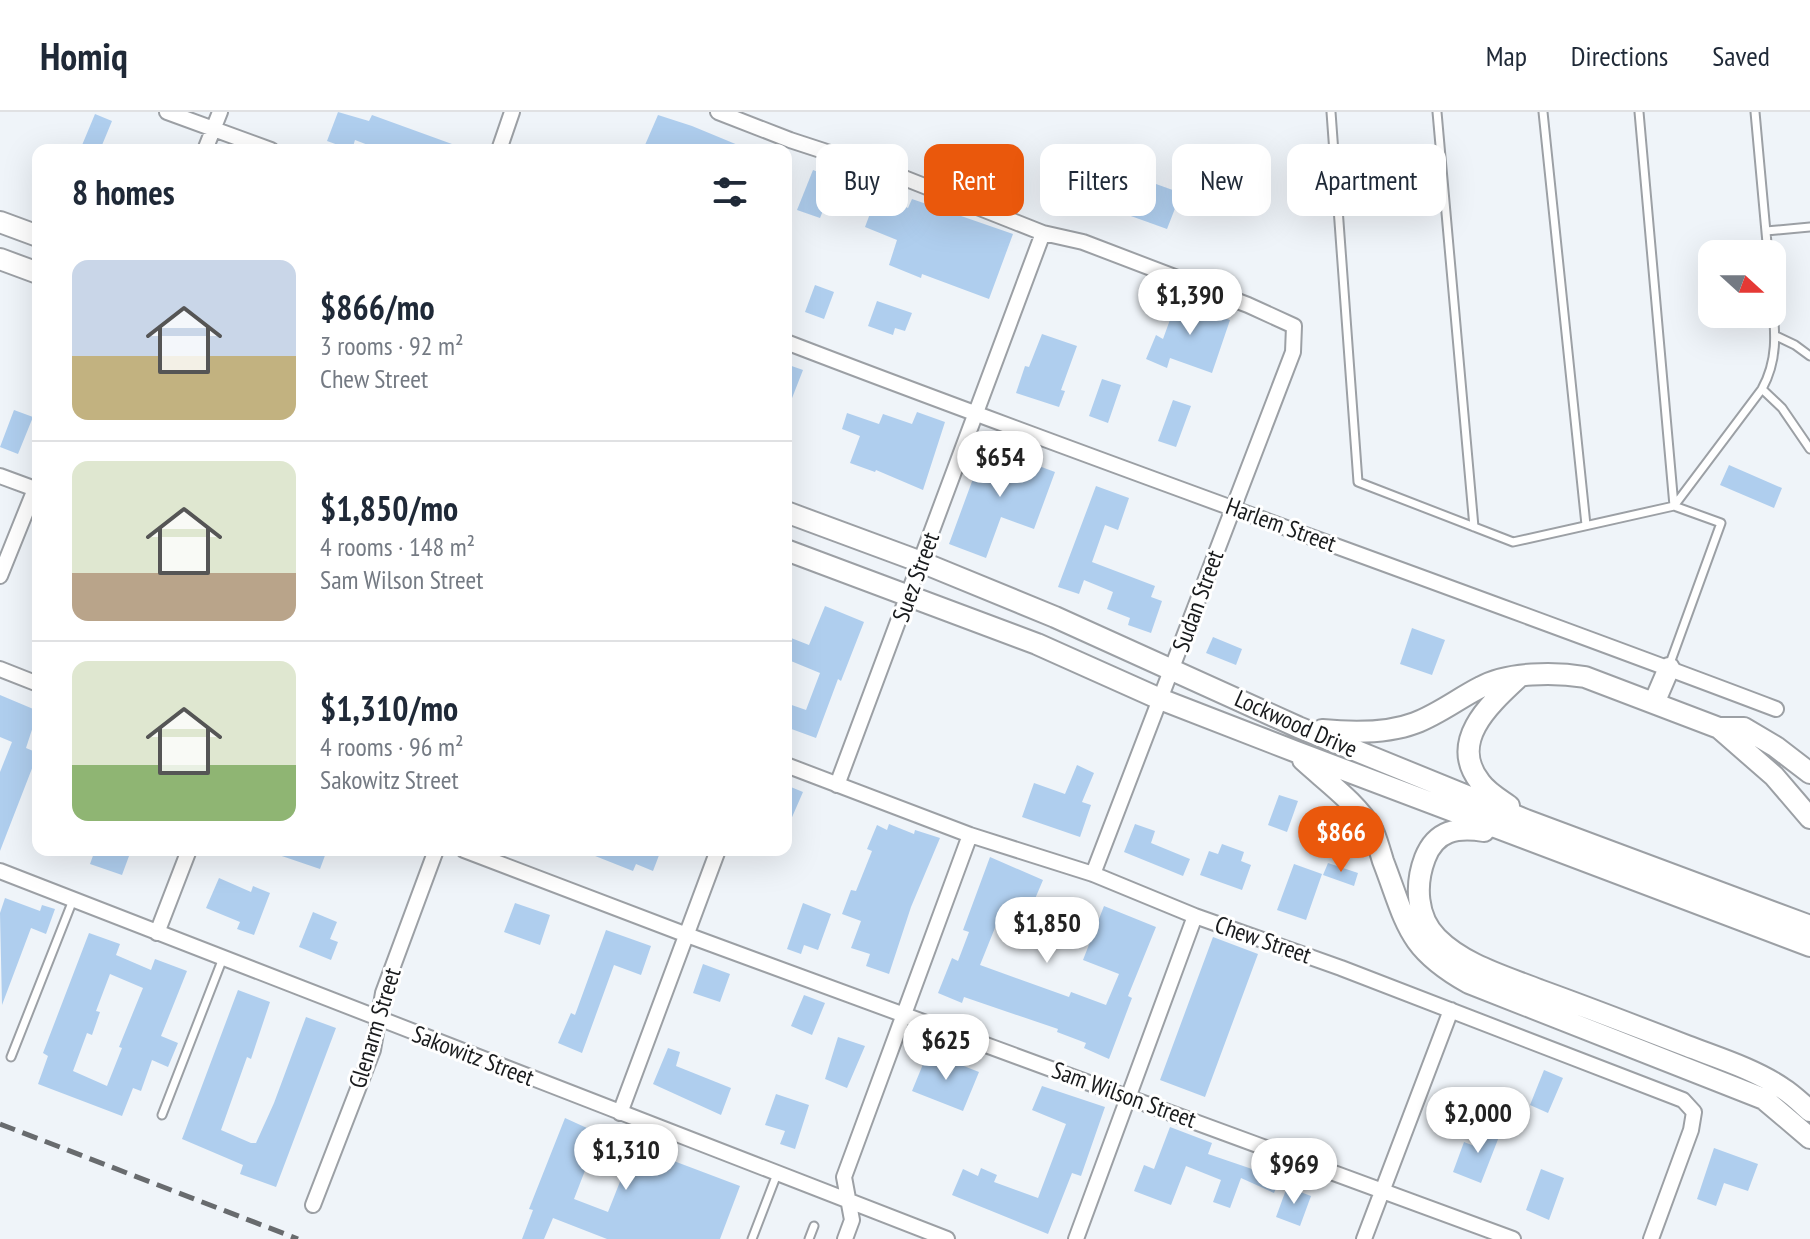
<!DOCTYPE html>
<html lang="en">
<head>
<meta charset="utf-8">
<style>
  body { margin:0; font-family:"PT Sans Narrow",sans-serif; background:#f6f6f7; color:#1f2937; height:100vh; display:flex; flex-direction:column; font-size:30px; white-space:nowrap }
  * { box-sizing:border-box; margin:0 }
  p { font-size:26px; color:#747a83 }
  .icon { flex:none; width:44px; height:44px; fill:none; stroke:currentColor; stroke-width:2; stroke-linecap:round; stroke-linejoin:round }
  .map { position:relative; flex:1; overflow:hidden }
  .side { position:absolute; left:32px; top:32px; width:760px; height:712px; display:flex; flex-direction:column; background:#fff; border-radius:16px; box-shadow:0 8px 32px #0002 }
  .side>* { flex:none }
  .guide { position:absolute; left:816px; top:32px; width:760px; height:72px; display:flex; gap:16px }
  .needle { width:52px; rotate:111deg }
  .fabs { position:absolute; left:1698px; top:128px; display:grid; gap:16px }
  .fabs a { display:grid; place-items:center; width:88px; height:88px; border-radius:16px; background:#fff; box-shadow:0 8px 32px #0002; font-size:40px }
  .price { position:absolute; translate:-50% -68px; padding:0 18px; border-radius:28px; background:#fff; color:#222; font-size:26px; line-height:52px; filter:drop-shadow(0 2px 4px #0008) }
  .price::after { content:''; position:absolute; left:50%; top:48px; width:24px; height:18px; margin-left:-12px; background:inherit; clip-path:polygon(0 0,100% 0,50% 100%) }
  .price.active { background:#ea580c; color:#fff }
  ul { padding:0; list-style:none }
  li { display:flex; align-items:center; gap:24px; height:200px; padding:0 40px }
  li+li { border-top:2px solid #e0e1e3 }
  li span { display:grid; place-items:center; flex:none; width:224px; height:160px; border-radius:16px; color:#555 }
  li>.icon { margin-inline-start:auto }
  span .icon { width:96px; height:96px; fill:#fffc; stroke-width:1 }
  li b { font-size:34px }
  h2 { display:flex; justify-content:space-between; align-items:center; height:96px; padding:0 40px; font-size:34px }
  .chip { padding:0 28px; border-radius:16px; background:#fff; box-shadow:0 8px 32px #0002; font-size:28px; line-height:72px }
  .chip.active { background:#ea580c; color:#fff }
  header { display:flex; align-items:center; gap:48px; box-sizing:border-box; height:112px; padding:0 40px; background:#fff; border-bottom:2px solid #e0e1e3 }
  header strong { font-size:38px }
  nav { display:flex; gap:44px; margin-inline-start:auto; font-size:28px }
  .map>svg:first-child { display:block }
  .building { fill:#afceee; fill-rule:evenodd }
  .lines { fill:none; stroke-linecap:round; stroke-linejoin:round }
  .service-casing { stroke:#9ca0a5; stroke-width:11 }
  .minor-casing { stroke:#9ca0a5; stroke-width:18 }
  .secondary-casing { stroke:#9ca0a5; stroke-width:24 }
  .service { stroke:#fff; stroke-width:7 }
  .minor { stroke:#fff; stroke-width:14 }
  .secondary { stroke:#fff; stroke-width:20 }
  .rail { stroke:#686b6e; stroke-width:5; stroke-dasharray:16 8; stroke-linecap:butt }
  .labels { text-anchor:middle; stroke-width:6; stroke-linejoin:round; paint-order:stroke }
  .street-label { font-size:24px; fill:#191b1d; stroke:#fff }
</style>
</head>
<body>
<header>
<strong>Homiq</strong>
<nav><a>Map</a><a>Directions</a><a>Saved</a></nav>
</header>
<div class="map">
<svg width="1810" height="1127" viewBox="0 0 1810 1127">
  <rect width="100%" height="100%" fill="#eff4f9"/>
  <path class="building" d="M338 0 369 9 372 3 463 36V38H381L355 28 352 38 327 29Z
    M95 2 112 9 100 38H80Z
    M658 3 692 14 750 38H657L645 33Z
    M813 58 836 67 820 106 797 98Z
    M1131 63 1181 81 1167 117 1117 99Z
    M877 83 908 96 912 87 1013 122 989 187 922 162 921 166 889 153 897 128 865 115Z
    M815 173 834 180 824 207 805 200Z
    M1179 183 1199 190 1197 197 1230 208 1212 261 1170 246 1167 256 1146 247 1156 223 1163 227Z
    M877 189 912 201 905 219 895 216 893 223 868 214Z
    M1042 222 1077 234 1061 278 1065 279 1059 295 1016 281 1025 254 1029 255Z
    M786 252 803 258 787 299H786Z
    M1102 267 1121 273 1108 311 1089 304Z
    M1173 288 1191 294 1176 335 1158 329Z
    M14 298 33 305 18 342 0 335Z
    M917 300 945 310 923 378 876 358 875 360 850 351 860 324 842 317 847 301 879 312 883 302 912 312Z
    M985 334 1055 360 1034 417 1001 405 986 446 949 432Z
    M1729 353 1782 376 1774 396 1720 373Z
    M1096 374 1129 386 1118 418 1105 413 1092 450 1155 474 1151 485 1162 489 1151 521 1128 513 1130 506 1107 497 1113 480 1084 468 1079 482 1058 475Z
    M825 494 864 510 841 569 838 567 816 626 786 615V591L806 598 820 561 786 547V524L809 533Z
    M1412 516 1445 528 1432 563 1400 552Z
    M1213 525 1242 537 1236 553 1206 541Z
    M0 583 38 599 26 636 38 641 0 739V660L12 630 0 625Z
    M1077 653 1094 661 1082 690 1091 693 1080 725 1022 705 1034 671 1065 682Z
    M786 673 803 680 786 719Z
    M1279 683 1298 689 1287 720 1268 713Z
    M889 712 914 722 915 718 940 726 911 795 889 862 866 854 870 842 851 836 861 809 842 802 851 778 856 779 872 739 867 737 877 713 887 718Z
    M1135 712 1155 719 1151 731 1190 747 1183 764 1124 740Z
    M1222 732 1244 740 1241 749 1251 753 1242 778 1200 763 1209 739 1218 742Z
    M95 738H120V741L129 744 122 763 90 752Z
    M270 738H327L320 757 270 740Z
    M580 738H661L653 759 636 752 633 759Z
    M990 745 1043 768 1029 801 1005 791 980 853 1069 885 1071 880 1106 893 1119 862 1083 848 1104 794 1156 815 1128 884 1132 886 1109 947 1084 936 1086 931 1057 920 1058 917 964 885 962 891 938 881 952 846 958 849 969 820 963 818Z
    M1328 751 1358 761 1354 774 1323 763Z
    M1294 752 1322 762 1306 808 1277 798Z
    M219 766 251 780 253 774 270 781 254 823 237 817 240 810 206 796Z
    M5 786 40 799 42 793 55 797 46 822 31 816 2 893 0 801Z
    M515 791 550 803 540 833 504 820Z
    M803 791 831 802 818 838 804 833 801 842 787 837Z
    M313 800 337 810 330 827 338 830 331 848 299 835Z
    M606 818 651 834 641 863 614 853 582 941 558 931 571 901 575 903Z
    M89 821 120 832 116 843 151 858 155 847 187 859 161 924 178 931 168 955 152 948 141 979 133 976 122 1004 38 972 48 944 43 941ZM110 862 143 876 119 935 122 936 107 974 73 959 87 921 92 923 100 900 96 899Z
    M1213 825 1258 842 1205 985 1160 968Z
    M703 852 730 862 720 890 693 881Z
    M238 878 270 890 251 947 247 945 221 1018 251 1031H256L274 991 306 905 336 916 276 1075 240 1062 243 1053 182 1027Z
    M804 883 825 891 812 923 791 914Z
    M838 925 865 934 847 976 825 967Z
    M668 936 680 940 676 954 731 976 721 1003 653 972Z
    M928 940 979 960 963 999 912 979Z
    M1544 958 1563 966 1548 1001 1530 993Z
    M1042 974 1105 995 1081 1064 1072 1061 1048 1122 952 1083 963 1057 978 1064 981 1056 997 1063 994 1070 1038 1086 1066 1012 1032 998Z
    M776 982 809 993 795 1037 780 1032 785 1019 765 1013Z
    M565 1006 633 1037 634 1034 740 1074 720 1127H607L553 1106 544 1127H522L533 1098 529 1097ZM591 1043 625 1057 608 1100 574 1087Z
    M1487 1011 1502 1017 1481 1071 1453 1060 1464 1030 1477 1035Z
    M1170 1015 1212 1031 1208 1042 1252 1057 1255 1050 1282 1062 1274 1081 1241 1066 1230 1096 1213 1090 1221 1068 1186 1054 1171 1093 1134 1079 1144 1053 1154 1057Z
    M1714 1036 1758 1052 1748 1079 1724 1071 1716 1094 1697 1087Z
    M1541 1057 1564 1066 1549 1108 1526 1098Z
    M1287 1075 1311 1084 1300 1114 1276 1105Z"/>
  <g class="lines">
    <defs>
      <path id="service" d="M1331 0 1358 370 1513 430 1674 394 1721 411 1669 554
        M1437 0 1474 415
        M1543 0 1586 413
        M1639 0 1674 394
        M1755 0 1768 142
        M1766 119 1810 115
        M1776 224 1795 233 1810 244
        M1762 277 1782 296 1810 337
        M1674 394 1762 277C1779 246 1775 218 1772 184
        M11 945 73 788
        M162 1003 223 846
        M752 1127 777 1062
        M809 1127 814 1114"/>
      <path id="minor" d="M167 0 271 38
        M718 0 790 28 894 62 1043 121 1083 130 1248 193 1294 214 1293 240 1093 762
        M205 38 220 0
        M499 38 512 0
        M786 230C1114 356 1447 472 1776 597
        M0 364 38 378
        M0 464 35 377
        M0 557 38 572
        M786 653 970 723 1093 762 1195 804 1341 856 1683 988 1694 1000 1691 1018 1651 1127
        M837 673 1043 121
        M464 738 687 823 1513 1127
        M0 759 947 1127
        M157 821 189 738
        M620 1001 718 738
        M313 1093 373 938 383 881 436 738
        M845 1127 852 1108 844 1065 970 723
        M1076 1127 1195 804
        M1364 1127 1451 898"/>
      <path id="secondary" d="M0 110 38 124
        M0 147 38 161
        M786 400 921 450 1055 505 1298 615 1526 708 1810 814
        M786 438 1037 532 1160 587 1294 639 1810 834
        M1654 591 1669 556
        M1719 616 1774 664 1810 706
        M1322 618C1352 621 1386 622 1415 611 1439 602 1459 586 1481 575 1508 560 1555 560 1585 565L1719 616H1744L1776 635 1810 661
        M1303 648C1327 670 1357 691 1373 719 1377 728 1380 739 1383 749 1407 811 1406 836 1469 871L1764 987 1810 1026
        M1509 694C1499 687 1487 680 1480 670 1448 629 1490 592 1519 565
        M1484 719C1457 715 1436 718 1425 746 1415 772 1416 805 1437 826 1464 853 1504 864 1539 878 1589 896 1638 915 1687 934 1718 946 1754 957 1782 976 1792 982 1801 991 1810 999"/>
    </defs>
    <use href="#service" class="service-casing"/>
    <use href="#minor" class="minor-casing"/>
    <use href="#secondary" class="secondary-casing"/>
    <use href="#service" class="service"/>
    <use href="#minor" class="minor"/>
    <use href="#secondary" class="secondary"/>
    <path class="rail" d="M0 1012 298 1127"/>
  </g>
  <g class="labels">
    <g class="street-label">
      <text transform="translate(1281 413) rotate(20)" y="8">Harlem Street</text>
      <text transform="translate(916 465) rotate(-70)" y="8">Suez Street</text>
      <text transform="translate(1198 489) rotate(-70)" y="8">Sudan Street</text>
      <text transform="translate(1296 612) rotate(24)" y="8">Lockwood Drive</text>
      <text transform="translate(1263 828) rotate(19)" y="8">Chew Street</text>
      <text transform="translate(375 916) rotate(-73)" y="8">Glenarm Street</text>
      <text transform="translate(473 944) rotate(21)" y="8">Sakowitz Street</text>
      <text transform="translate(1124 983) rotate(20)" y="8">Sam Wilson Street</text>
    </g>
  </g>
</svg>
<div class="fabs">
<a><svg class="needle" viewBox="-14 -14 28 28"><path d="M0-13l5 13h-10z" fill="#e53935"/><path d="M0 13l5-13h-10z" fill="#747a83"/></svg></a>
</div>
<b class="price" style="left:1190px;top:225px">$1,390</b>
<b class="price" style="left:1000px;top:387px">$654</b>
<b class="price active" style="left:1341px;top:762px">$866</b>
<b class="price" style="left:1047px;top:853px">$1,850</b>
<b class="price" style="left:946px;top:970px">$625</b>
<b class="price" style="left:1478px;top:1043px">$2,000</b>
<b class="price" style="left:626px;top:1080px">$1,310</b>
<b class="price" style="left:1294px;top:1094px">$969</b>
<div class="guide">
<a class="chip">Buy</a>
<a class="chip active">Rent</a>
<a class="chip">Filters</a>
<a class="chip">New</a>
<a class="chip">Apartment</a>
</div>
<section class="side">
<h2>8 homes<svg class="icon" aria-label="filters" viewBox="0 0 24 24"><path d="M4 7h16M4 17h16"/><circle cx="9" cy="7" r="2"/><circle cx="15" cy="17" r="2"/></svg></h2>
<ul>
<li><span style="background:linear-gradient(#c9d6e8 60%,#c2b280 0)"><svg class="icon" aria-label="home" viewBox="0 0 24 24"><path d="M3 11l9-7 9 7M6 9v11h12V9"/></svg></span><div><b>$866/mo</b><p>3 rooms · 92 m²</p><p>Chew Street</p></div></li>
<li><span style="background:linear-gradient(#dfe7d0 70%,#b9a48a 0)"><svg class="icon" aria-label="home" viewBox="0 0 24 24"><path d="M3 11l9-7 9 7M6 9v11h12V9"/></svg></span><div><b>$1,850/mo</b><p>4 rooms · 148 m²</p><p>Sam Wilson Street</p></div></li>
<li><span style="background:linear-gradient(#dfe7d0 65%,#8fb573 0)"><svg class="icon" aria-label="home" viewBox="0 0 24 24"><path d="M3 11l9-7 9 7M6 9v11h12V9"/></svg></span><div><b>$1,310/mo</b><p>4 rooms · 96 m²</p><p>Sakowitz Street</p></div></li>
</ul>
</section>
</div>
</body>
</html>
